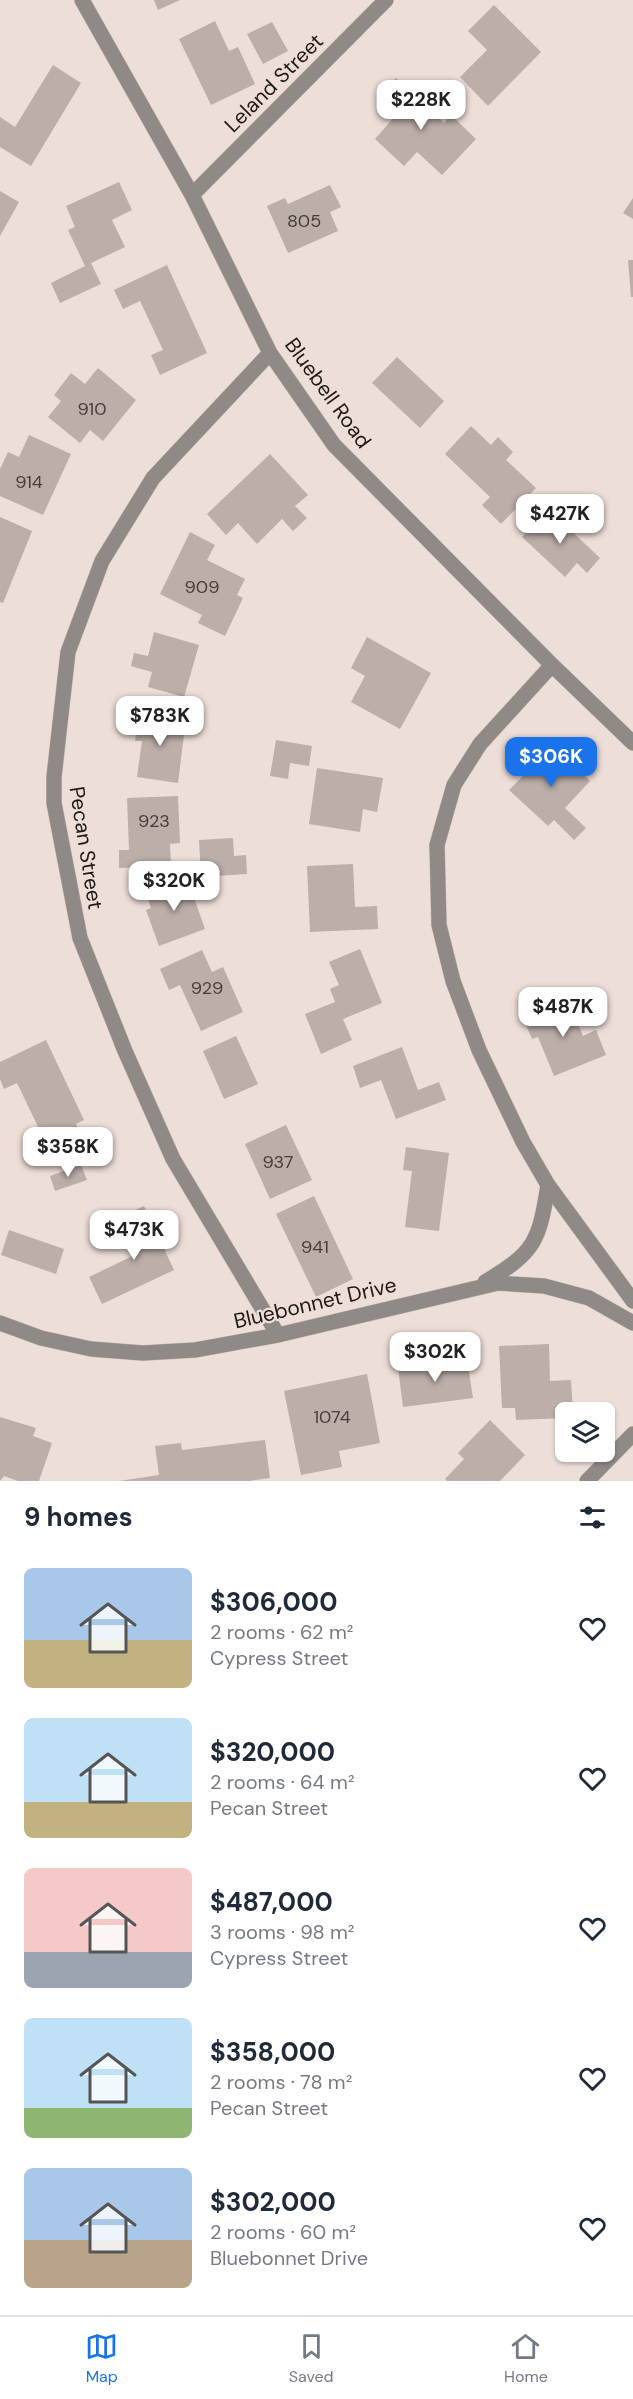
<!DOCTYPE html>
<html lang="en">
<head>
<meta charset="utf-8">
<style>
  body { margin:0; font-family:"DM Sans",sans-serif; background:#f6f6f7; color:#1f2937; height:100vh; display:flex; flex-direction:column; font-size:22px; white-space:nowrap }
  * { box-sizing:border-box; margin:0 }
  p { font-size:20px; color:#747a83 }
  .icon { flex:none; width:33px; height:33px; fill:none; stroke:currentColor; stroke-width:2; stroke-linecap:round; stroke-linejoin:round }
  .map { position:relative; height:1481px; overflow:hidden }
  .side { display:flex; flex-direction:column; background:#fff; flex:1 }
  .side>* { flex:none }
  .controls { position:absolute; left:555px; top:1402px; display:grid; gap:12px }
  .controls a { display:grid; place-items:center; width:60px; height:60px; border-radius:9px; background:#fff; box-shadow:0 2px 4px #0004; font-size:30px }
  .price { position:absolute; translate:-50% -51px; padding:0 14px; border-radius:12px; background:#fff; color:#222; font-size:20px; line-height:39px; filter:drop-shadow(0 2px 3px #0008) }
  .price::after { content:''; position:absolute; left:50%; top:36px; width:18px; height:14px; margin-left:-9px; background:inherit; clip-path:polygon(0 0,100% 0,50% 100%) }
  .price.active { background:#1a73e8; color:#fff }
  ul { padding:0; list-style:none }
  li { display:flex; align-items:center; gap:18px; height:150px; padding:0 24px }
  li span { display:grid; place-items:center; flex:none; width:168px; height:120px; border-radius:9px; color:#555 }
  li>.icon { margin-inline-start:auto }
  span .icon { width:72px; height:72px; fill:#fffc; stroke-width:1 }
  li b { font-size:26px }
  h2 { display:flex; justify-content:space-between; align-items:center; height:72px; padding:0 24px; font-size:26px }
  .tabs { display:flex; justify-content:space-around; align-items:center; height:84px; border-top:2px solid #e0e1e3; background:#fff; font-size:16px; color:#747a83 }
  .tabs a { display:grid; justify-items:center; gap:3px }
  .tabs .active { color:#1a73e8 }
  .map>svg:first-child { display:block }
  .building { fill:#bcaea8 }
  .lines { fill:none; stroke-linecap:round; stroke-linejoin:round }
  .minor-casing { stroke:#c9bbb5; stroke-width:16 }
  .minor { stroke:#908a87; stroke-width:15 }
  .labels { text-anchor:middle; stroke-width:4.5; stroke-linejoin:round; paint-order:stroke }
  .number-label { font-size:18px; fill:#463e3a }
  .street-label { font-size:21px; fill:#1e1916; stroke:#eeded8 }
</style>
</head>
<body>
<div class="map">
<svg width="633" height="1481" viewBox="0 0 633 1481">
  <rect width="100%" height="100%" fill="#eeded8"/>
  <path class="building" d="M154 0H180L158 10Z
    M494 5 541 52 488 106 460 77 487 50 468 31Z
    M215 21 229 51 238 47 255 84 211 105 179 39Z
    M272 22 288 51 263 64 247 34Z
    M53 65 81 83 31 166 0 147V117L15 127Z
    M396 78 444 123 451 115 476 139 442 175 417 152 404 166 375 139 396 115 377 98Z
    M119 182 132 210 112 220 125 247 91 263 101 284 60 303 51 283 85 266 68 230 75 227 66 206Z
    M330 185 341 207 330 212 338 231 288 253 267 206 285 198 288 204Z
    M0 191 19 202 0 236Z
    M633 198V219L623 213Z
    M628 260H633V297H631Z
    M167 265 207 353 160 375 151 355 163 350 140 301 123 309 114 290Z
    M397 357 444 401 420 428 372 383Z
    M98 368 136 400 103 441 90 430 80 443 48 417 61 401 54 395 71 373 85 384Z
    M471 426 491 445 498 437 513 452 506 460 536 488 501 524 482 505 490 497 445 454Z
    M29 435 71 454 43 515 0 496V469L8 452 19 457Z
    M270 454 308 495 295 506 307 518 293 531 282 519 257 544 238 523 226 535 207 514Z
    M548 509 600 558 587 573 577 563 565 577 522 537Z
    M0 517 32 531 3 603 0 602Z
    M190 532 215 545 207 560 245 579 237 595 243 598 225 636 198 623 202 615 160 594Z
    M154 632 199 645 184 697 148 687 152 672 131 666 134 653 148 656Z
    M367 637 431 673 400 729 351 702 365 676 351 668Z
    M139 713 186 719 178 783 137 777 142 741H135Z
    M276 740 312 746 309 766 290 763 288 779 270 776Z
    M548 740 590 781 565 808 586 828 574 840 554 820 548 826 509 790 523 776 518 771Z
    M317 768 383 778 377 812 363 809 360 832 309 824Z
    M178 796 180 843 170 844 171 866 119 868V850H129L127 798Z
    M233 838 234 856 246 855 247 874 201 877 199 840Z
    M353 864 355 907 377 906 378 929 310 932 307 866Z
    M187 878 205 929 159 946 146 910 151 908 146 893Z
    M360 949 382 1003 343 1019 352 1040 321 1054 305 1014 335 1002 330 989 339 985 329 962Z
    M202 950 212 972 223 967 243 1012 201 1031 180 985 169 990 160 969Z
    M568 999 583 1036 596 1030 606 1055 554 1076 538 1037 532 1039 523 1018Z
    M236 1036 258 1084 224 1099 203 1051Z
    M46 1040 84 1120 76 1124 86 1145 54 1160 17 1083 4 1089 0 1079V1062Z
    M402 1047 418 1090 439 1082 446 1100 396 1119 381 1080 360 1088 353 1066Z
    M286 1125 312 1180 270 1199 245 1144Z
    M406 1147 449 1153 439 1231 405 1227 412 1171 403 1170Z
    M81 1165 87 1180 55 1191 50 1176Z
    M314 1196 353 1279 316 1297 276 1214Z
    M144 1206 174 1270 102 1304 89 1277 139 1253 122 1216Z
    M9 1230 64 1249 56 1274 1 1255Z
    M549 1344 550 1381 571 1380 573 1413H566V1418L516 1420 515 1408H502L499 1346Z
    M467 1359 473 1398 403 1407 398 1368Z
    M367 1374 380 1443 339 1451 342 1467 301 1475 284 1391Z
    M0 1417 36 1428 33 1436 52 1443 39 1481H18L4 1476 0 1481Z
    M490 1420 525 1455 500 1481H447L445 1479 464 1459 458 1453Z
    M265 1440 270 1478 249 1481H119L159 1475 155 1446 181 1443 182 1450Z"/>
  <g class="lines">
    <defs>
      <path id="minor" d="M82 0 192 195 270 353 334 445 552 665 633 743
        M192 195 386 0
        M270 353 153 478 102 561 68 652 54 777V803L80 938 125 1051 173 1159 278 1335
        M552 665 480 744 454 785 437 845 439 925 453 981 479 1050 523 1142 548 1185 633 1301
        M485 1282C535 1252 539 1242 548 1185
        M0 1323 41 1338 91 1349 143 1353 195 1350 278 1335 498 1283 544 1286 589 1298 633 1323
        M587 1481 633 1434"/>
    </defs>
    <use href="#minor" class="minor-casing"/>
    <use href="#minor" class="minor"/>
  </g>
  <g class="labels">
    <g class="number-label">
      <text x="304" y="227">805</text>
      <text x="92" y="415">910</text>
      <text x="29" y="488">914</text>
      <text x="202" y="593">909</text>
      <text x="154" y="827">923</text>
      <text x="207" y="994">929</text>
      <text x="278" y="1168">937</text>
      <text x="315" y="1253">941</text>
      <text x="332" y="1423">1074</text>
    </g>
    <g class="street-label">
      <text transform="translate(274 83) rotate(-45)" y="7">Leland Street</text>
      <text transform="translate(328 393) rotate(54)" y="7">Bluebell Road</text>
      <text transform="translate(86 848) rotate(81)" y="7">Pecan Street</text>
      <text transform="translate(315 1303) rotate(-13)" y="7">Bluebonnet Drive</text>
    </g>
  </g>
</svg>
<div class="controls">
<a><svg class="icon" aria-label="layers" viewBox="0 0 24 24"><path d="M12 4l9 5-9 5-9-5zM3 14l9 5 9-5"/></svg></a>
</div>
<b class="price" style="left:421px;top:131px">$228K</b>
<b class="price" style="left:560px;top:545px">$427K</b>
<b class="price" style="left:160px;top:747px">$783K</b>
<b class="price active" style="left:551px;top:788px">$306K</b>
<b class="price" style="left:174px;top:912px">$320K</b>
<b class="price" style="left:563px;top:1038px">$487K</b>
<b class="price" style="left:68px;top:1178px">$358K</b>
<b class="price" style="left:134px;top:1261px">$473K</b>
<b class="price" style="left:435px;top:1383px">$302K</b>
</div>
<section class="side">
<h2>9 homes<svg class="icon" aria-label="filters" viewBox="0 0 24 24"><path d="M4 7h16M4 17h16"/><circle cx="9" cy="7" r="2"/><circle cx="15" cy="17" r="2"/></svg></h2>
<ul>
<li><span style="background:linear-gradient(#a9c7e8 60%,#c2b280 0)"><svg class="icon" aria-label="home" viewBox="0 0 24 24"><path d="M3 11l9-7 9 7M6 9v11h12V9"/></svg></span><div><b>$306,000</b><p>2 rooms · 62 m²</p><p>Cypress Street</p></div><svg class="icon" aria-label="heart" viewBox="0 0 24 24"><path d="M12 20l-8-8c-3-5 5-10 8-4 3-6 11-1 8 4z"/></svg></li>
<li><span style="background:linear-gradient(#bfe0f5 70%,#c2b280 0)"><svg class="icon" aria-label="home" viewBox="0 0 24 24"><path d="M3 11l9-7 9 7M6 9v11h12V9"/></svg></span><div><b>$320,000</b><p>2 rooms · 64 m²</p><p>Pecan Street</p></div><svg class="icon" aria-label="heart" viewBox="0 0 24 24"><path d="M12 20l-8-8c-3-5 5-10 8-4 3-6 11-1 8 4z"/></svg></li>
<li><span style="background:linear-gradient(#f6c9c9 70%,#9aa5b1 0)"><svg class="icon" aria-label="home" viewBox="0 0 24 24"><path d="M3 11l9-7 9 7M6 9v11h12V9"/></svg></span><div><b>$487,000</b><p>3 rooms · 98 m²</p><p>Cypress Street</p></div><svg class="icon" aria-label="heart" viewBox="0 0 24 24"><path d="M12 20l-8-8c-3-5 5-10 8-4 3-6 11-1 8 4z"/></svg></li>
<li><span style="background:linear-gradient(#bfe0f5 75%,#8fb573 0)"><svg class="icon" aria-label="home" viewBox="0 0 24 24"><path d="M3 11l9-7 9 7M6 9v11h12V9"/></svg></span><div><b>$358,000</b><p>2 rooms · 78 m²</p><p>Pecan Street</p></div><svg class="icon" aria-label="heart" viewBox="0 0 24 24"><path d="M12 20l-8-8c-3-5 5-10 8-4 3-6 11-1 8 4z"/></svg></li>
<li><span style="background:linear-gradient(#a9c7e8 60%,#b9a48a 0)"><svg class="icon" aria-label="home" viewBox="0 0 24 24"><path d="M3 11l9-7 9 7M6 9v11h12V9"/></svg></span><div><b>$302,000</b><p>2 rooms · 60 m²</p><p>Bluebonnet Drive</p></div><svg class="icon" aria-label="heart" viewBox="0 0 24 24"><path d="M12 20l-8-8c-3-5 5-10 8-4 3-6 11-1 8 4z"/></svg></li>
</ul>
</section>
<nav class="tabs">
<a class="active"><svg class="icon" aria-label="map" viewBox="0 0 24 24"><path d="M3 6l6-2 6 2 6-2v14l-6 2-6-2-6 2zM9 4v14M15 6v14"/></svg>Map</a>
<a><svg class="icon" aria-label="saved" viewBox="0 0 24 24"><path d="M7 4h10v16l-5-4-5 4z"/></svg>Saved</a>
<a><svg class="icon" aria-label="home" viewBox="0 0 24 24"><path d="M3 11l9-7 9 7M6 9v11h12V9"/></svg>Home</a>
</nav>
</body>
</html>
